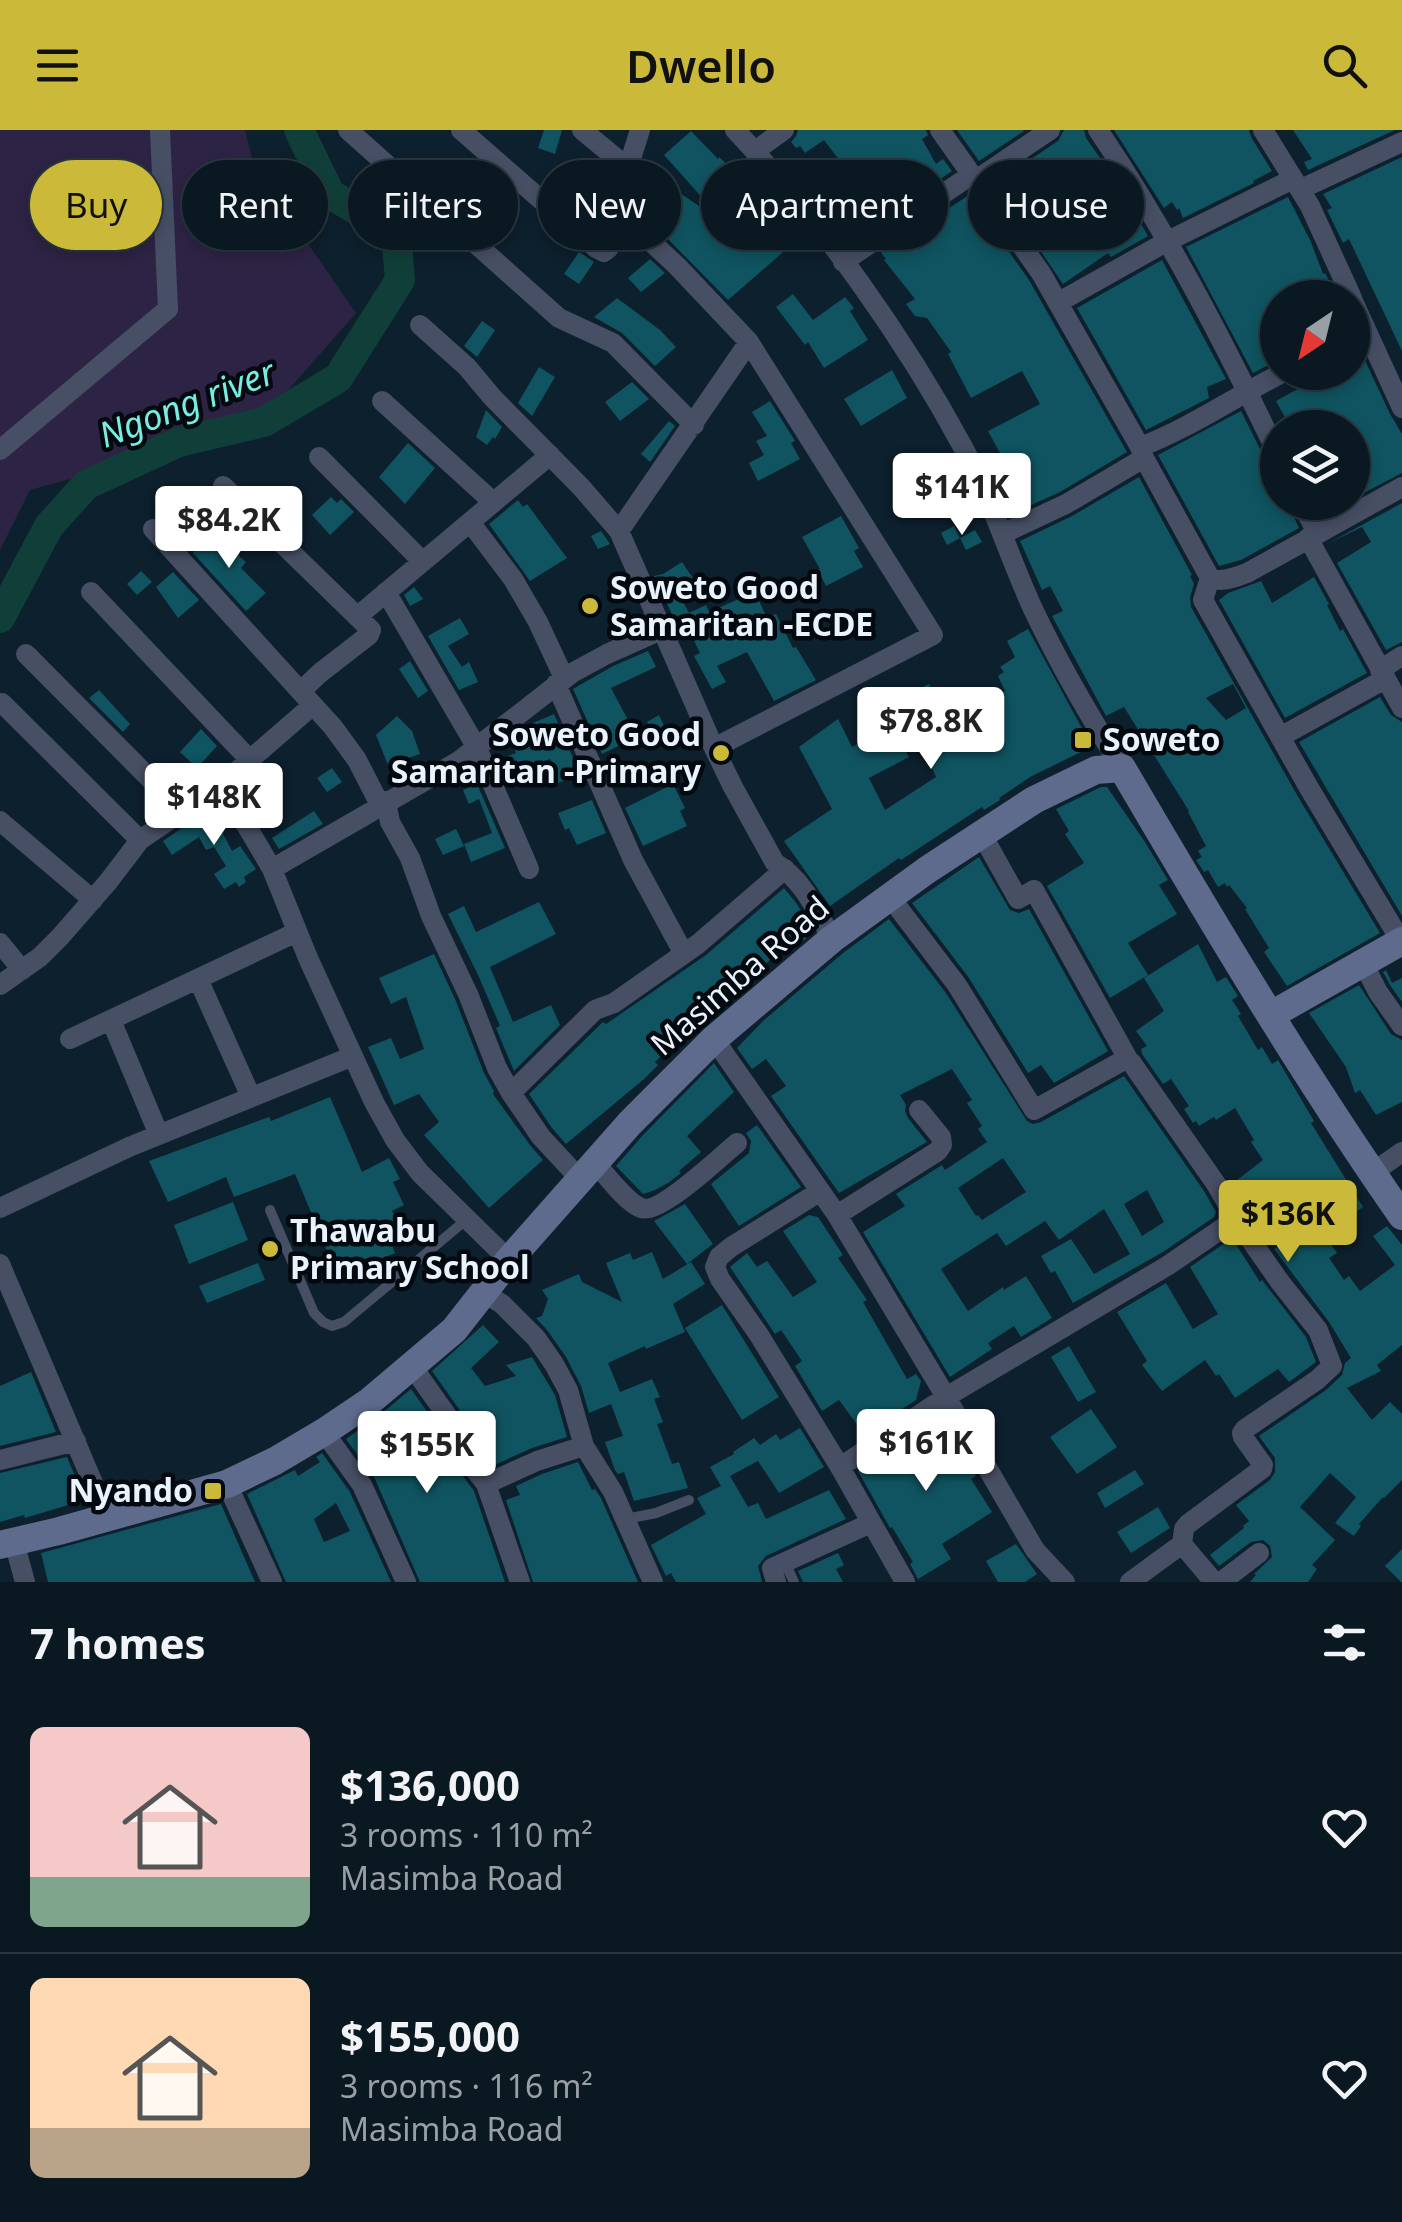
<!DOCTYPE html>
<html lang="en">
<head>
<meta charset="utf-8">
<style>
  body { margin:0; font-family:"Noto Sans",sans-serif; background:#18252f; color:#f1f3f6; height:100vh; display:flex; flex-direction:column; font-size:38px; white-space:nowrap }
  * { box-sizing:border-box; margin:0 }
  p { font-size:32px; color:#99a0a5 }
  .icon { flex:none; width:55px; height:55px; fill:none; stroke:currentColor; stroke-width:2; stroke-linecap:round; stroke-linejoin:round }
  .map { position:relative; height:1452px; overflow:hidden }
  .sheet { display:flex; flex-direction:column; background:#0a1822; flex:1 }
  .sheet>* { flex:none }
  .top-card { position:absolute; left:30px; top:30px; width:1342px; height:90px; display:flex; gap:20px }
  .needle { width:65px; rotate:215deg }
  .buttons { position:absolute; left:1260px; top:150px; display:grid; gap:20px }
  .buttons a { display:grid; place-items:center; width:110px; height:110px; border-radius:50%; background:#0a1822; box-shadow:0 5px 15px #0003,0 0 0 2px #2a3740; font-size:50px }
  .price { position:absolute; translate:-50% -85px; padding:0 22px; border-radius:10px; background:#fff; color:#222; font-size:32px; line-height:65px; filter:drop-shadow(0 2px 5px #0008) }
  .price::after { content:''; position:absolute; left:50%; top:60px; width:30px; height:22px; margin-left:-15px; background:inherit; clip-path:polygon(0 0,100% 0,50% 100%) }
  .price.current { background:#cbba39; color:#111 }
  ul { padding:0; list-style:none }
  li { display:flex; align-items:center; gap:30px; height:250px; padding:0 30px }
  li+li { border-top:2px solid #2a3740 }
  li span { display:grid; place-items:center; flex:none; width:280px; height:200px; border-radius:15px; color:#555 }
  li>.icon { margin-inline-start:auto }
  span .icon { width:120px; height:120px; fill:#fffc; stroke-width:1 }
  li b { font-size:42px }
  h2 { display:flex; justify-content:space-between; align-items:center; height:120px; padding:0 30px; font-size:42px }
  .chip { padding:0 35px; border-radius:45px; background:#0a1822; box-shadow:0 5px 15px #0003,0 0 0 2px #2a3740; font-size:35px; line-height:90px }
  .chip.current { background:#cbba39; color:#111 }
  header { display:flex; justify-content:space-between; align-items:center; height:130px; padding:0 30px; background:#cbba39; color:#111; font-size:45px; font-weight:600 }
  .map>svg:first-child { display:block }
  .green { fill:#2d2344 }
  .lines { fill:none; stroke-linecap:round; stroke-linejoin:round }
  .river { stroke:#103f3a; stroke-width:30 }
  .building { fill:#0f5460; fill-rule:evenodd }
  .lane { stroke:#474f65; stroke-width:10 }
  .street { stroke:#474f65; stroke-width:20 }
  .secondary { stroke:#5e6b8d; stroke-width:28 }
  .poi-dot { fill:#cbba39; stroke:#03090f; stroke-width:4 }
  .labels { text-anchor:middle; stroke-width:9; stroke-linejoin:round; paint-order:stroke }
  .poi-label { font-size:32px; font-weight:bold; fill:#e8f3fd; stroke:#03090f; text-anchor:start }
  .street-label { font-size:32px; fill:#e8f3fd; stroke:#03090f }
  .water-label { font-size:35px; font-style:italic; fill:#74efe1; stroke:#03090f }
</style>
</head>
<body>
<header><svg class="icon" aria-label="menu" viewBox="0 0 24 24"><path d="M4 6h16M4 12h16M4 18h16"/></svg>Dwello<svg class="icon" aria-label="search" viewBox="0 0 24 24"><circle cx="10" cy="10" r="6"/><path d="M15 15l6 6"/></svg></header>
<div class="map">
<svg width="1402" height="1452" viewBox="0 0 1402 1452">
  <rect width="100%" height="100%" fill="#0d202d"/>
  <path class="green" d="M0 0H245L254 36 356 183 255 298 30 360 0 420Z"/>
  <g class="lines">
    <path class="river" d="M0 488 49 396 86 355 179 312 264 292 338 248 400 150 396 103 330 64 299 0"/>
  </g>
  <path class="building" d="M544 0H562L555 24 538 18Z
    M798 0H926L928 5 922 9 936 34 943 29 952 41 861 103 848 83 840 87 828 73 834 69 818 45 840 31 824 10 805 23 800 16 796 18 791 12 796 6Z
    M957 0H1023L1024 1 979 31Z
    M1064 0H1084L1086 8 1107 38 1100 43 1118 76 1123 72 1127 80 1131 77 1148 106 1111 127 1108 123 1063 154 997 57 1002 54 1000 50 1058 11Z
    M1114 0H1249L1251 7 1272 41 1253 51 1254 53 1183 88 1179 78 1177 80 1172 72 1164 78Z
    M1293 0H1395L1308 40 1304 32 1312 29Z
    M691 1 718 29 719 27 745 51 797 110 728 170 661 102 670 95 651 73 653 71 646 65 661 50 712 85 715 82 664 25Z
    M1402 27V221L1349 109 1343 113 1327 80 1332 78 1323 64Z
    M969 65 1029 150 1127 322 1060 362 1027 377 998 326 1001 325 988 301 1040 274 1022 241 971 268 948 224 951 222 927 188 915 186 906 174 915 169 884 130 886 129 881 123Z
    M1288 67 1311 112 1323 144 1325 143 1336 165 1332 168H1278V230L1253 243 1186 117Z
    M579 122 594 132 579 154 564 144Z
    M650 129 665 143 641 162 628 148Z
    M1162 130 1226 249 1207 257 1209 268 1146 300 1077 178Z
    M793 164 813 190 845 167 854 178 850 181 868 210 824 238 808 212 805 215 776 177Z
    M617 168 660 200 676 217 655 236 622 203 594 187Z
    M482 191 495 200 477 227 464 216Z
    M1352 210 1362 224 1390 284 1402 304V343L1352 369V298H1291L1276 271 1314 250 1308 242H1352Z
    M539 237 555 247 532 286 518 273Z
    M892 240 907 268 861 296 844 269Z
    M632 252 649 269 620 291 605 272Z
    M770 271 795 311 791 313 800 329 758 351 749 333 764 325 756 311 767 306 752 282Z
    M486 280 502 297 495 309 493 307 487 315 476 307Z
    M1241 281 1266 331 1278 341V372H1287L1299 398 1241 430 1219 436 1158 325Z
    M669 291 675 296 650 332 641 324Z
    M408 313 435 338 405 374 379 347Z
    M1139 347 1192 445 1190 446 1194 454 1190 467 1191 477 1297 665 1380 803 1287 856 1264 822 1269 818 1245 779 1247 778 1229 755 1227 757 1225 753 1218 757 1208 740 1204 742 1196 730 1202 727 1198 721 1206 716 1188 682 1189 681 1124 577 1106 586 1052 486 1063 481 1050 456 1042 460 1020 411 1072 386ZM1233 554 1246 578 1226 590 1206 568Z
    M331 367 337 373 341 369 354 382 330 405 312 385Z
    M518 370 523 377 527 374 567 428 530 451 489 394Z
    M1402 373V512L1386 520 1337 433 1371 412 1362 397 1327 414Z
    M841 386 859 418 854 421 863 437 826 456 818 440 820 439 802 407Z
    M954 396 960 408 975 400 982 412 966 420 960 408 947 415 941 403Z
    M601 401 610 414 598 419 591 406Z
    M212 402 246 432 241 438 266 463 246 481 193 423Z
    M682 432 694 450 677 460 689 483 706 475 709 482 755 462 767 488 776 484 793 518 796 517 816 550 774 571 747 522 717 536 726 552 712 559 694 526 700 523 683 488 675 491 654 446 663 444Z
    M141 441 152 452 137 465 127 454Z
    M173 442 199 470 178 488 156 457Z
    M1314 447 1329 474 1327 475 1340 501 1343 499 1367 543 1285 588 1219 470 1228 463 1261 451 1272 473Z
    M414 457 423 469 410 476 404 465Z
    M460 488 469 504 448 516 462 537 469 532 478 552 459 560 428 506Z
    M1028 499 1084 602 1080 604 1089 618 1030 647 999 668 1000 670 984 680 982 677 901 730 899 728 830 776 784 711 832 679 799 617 838 589 852 617 893 595 883 577 929 554 948 587 901 613 909 627 869 648 885 680 936 647 928 629 967 608 956 587 1005 561 998 546 1004 542 1000 537 1015 527 1007 511Z
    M648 521 656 537 611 558 637 607 602 624 573 559 613 536Z
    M410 531 428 561 418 568 399 539Z
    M99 560 130 594 123 602 89 568Z
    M1380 567 1391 585 1402 592V786L1299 612Z
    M554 584 580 644 558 653 550 629 504 647 497 630 516 623 510 609 526 596Z
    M659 585 664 596 667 594 674 610 658 616 647 592Z
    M397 586 412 601 420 624 388 635 376 605Z
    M201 599 217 616 197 638 180 622Z
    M332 638 342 652 327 662 317 648Z
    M474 647 505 718 471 732 464 714 492 703 479 669 469 674 463 660 475 655 472 648Z
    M673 654 685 678 680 681 687 696 643 716 625 678Z
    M1101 657H1107L1145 712 1168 750 1159 755 1177 784 1128 813 1148 845 1110 868 1047 756 1084 733 1065 704 1069 701 1056 679Z
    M592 670 606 703 577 715 569 698 565 700 558 683Z
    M211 678 221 692 218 694 232 721 240 716 256 739 244 747 246 752 239 757 236 752 224 759 214 744 226 736 214 717 206 720 199 707 172 725 163 711Z
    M314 681 323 694 279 719 272 708Z
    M456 699 464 716 443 725 435 709Z
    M979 727 1010 780 1019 783 1029 779 1108 921 1054 953 1041 935 1028 943 969 848 912 773Z
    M784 758 797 774 813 802 798 815 792 808 724 875 719 870 655 932 658 935 644 949 566 1014 552 998 529 964 603 892 606 894 706 825Z
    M539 772 556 804 490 837 513 892 551 875 560 895 514 941 496 898 500 896 479 847 448 784 464 776 476 802Z
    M889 789 946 863 1027 991 1033 994 1041 992 1124 946 1204 1061 1216 1082 1214 1087 1163 1122 1073 1173 1055 1141 1051 1143 1041 1126 1071 1109 1094 1144 1130 1124 1104 1079 1059 1110 1045 1091 1006 1116 997 1103 941 1139 968 1181 1003 1157 1004 1160 1026 1146 1052 1188 1021 1207 1014 1196 988 1213 992 1219 950 1247 863 1102 905 1076 896 1064 942 1035 945 1040 987 1012 978 999 982 996 967 973 972 970 952 939 900 965 906 975 905 981 908 988 927 1012 839 1063 771 966 786 956 766 929 752 939 737 918 763 891 843 823ZM1003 1028 1026 1062 982 1090 978 1085 976 1086 958 1058ZM1147 1060 1164 1092 1142 1106 1124 1074Z
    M1198 814 1217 852 1226 847 1238 866 1232 870 1241 884 1238 886 1258 920 1262 917 1272 934 1278 930 1314 991 1311 993 1363 1077 1324 1104 1337 1123 1329 1128 1344 1150 1349 1146 1360 1161 1395 1135 1373 1106 1387 1096 1402 1115V1215L1377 1235 1381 1241 1347 1258 1372 1290 1390 1272 1402 1284V1350L1384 1368 1383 1367 1359 1394 1361 1396 1354 1406 1335 1393 1356 1367 1330 1343 1300 1377 1335 1410 1312 1435 1317 1439 1308 1452H1250L1256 1445 1254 1444 1272 1427 1270 1416 1263 1410 1251 1412 1219 1436 1210 1425 1244 1398 1243 1396 1249 1391 1236 1375 1270 1350 1275 1342V1328L1259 1306 1326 1260 1342 1245 1345 1233 1351 1228 1329 1192 1274 1119 1305 1098 1281 1068 1252 1087 1232 1054 1263 1030 1251 1012 1254 1010 1235 978 1216 990 1214 987 1199 996 1196 991 1193 993 1184 979 1189 976 1171 949 1163 954 1142 924 1141 919 1147 916 1136 901 1164 881 1144 848Z
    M434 824 455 869 484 943 494 961 493 964 530 1015 543 1030 489 1078 424 1005 439 992 419 964 394 975 368 917 391 908 400 929 424 919 406 867 391 874 379 848Z
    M1386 840 1392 853 1402 848V872L1390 855 1383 842Z
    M1359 855 1391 904 1402 910V972L1376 985 1360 960 1355 963 1346 937 1309 883Z
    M714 933 734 962 687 1006 701 1022 679 1041 681 1043 668 1053 655 1060 643 1064 616 1036 643 1005Z
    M330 967 362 1042 389 1028 400 1049 393 1052 404 1075 392 1081 404 1102 390 1110 395 1123 338 1147 295 1044 234 1067 226 1047 168 1072 149 1031 269 987 271 991Z
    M757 995 801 1057 739 1096 711 1054 749 1023 751 1011 746 1003Z
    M233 1072 248 1110 189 1134 174 1095Z
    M685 1074 713 1114 687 1134 654 1091Z
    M809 1085 818 1087 843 1125 838 1128 867 1170 863 1172 907 1249 916 1244 921 1251 916 1270 864 1304 839 1270 822 1281 795 1236 802 1231 781 1200 775 1204 730 1137 747 1123 757 1137 767 1131 793 1167 817 1152 783 1101Z
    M1232 1108 1260 1152 1262 1150 1306 1207 1316 1232 1289 1252 1278 1239 1235 1268 1219 1244 1216 1246 1205 1230 1162 1261 1142 1235 1147 1231 1117 1182 1166 1153 1193 1199 1218 1184 1190 1137Z
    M652 1122 663 1149 691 1132 705 1154 673 1174 685 1202 646 1219 645 1216 608 1233 620 1262 652 1249 660 1267 654 1269 663 1292 657 1294 672 1334 679 1332 688 1358 634 1371 624 1342 618 1344 615 1340 605 1312 623 1306 611 1274 589 1283 581 1256 566 1227 547 1200 536 1188 542 1186 548 1169 542 1160 579 1144 582 1152 622 1172 606 1133 630 1123 633 1130Z
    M258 1133 265 1150 207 1173 199 1156Z
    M722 1175 779 1267 742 1290 685 1198Z
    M483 1195 499 1212 471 1238 485 1256 516 1246 506 1235 532 1227 555 1265 567 1307 532 1318 490 1337 481 1325 461 1282 432 1241Z
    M1069 1216 1096 1262 1078 1272 1051 1227Z
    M31 1242 56 1302 0 1316V1256Z
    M411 1259 438 1297 457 1338 474 1361 505 1452H420L375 1349 346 1309 381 1284Z
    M1091 1279 1117 1317 1077 1344 1050 1307Z
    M941 1286 976 1346 971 1349 992 1382 942 1414 951 1429 918 1449 910 1434 913 1432 892 1397 890 1398 858 1341Z
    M800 1298 824 1337 779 1363 758 1331 730 1346 748 1377 758 1373 766 1389 829 1360 846 1389 766 1426 758 1436 762 1452H676L671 1443 666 1446 651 1415 706 1384 697 1368 721 1356 710 1337 734 1324 733 1322 754 1308 760 1315 776 1304 780 1310Z
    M322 1323 350 1362 391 1452H286L247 1364 295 1340 298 1346 320 1332 316 1327ZM336 1373 350 1401 324 1412 314 1389Z
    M67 1327 85 1370 25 1388 24 1385 0 1392V1343Z
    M578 1332 592 1360 595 1359 601 1368 638 1452H533L506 1370 520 1365 516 1356 542 1344Z
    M1135 1340 1144 1354 1105 1378 1097 1363Z
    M221 1374 255 1452H48L41 1423Z
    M1158 1377 1170 1398 1131 1423 1117 1402Z
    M1016 1414 1037 1444 1025 1452H998L986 1431Z
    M1402 1419V1452H1401L1385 1436Z
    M838 1423 844 1435 836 1439 843 1452H803L798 1441Z"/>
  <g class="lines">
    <path class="lane" d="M270 1080 314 1183 323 1192 332 1196 344 1192 466 1090
      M626 1389 656 1383 689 1370
      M785 1433 794 1452"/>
    <path class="street" d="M348 0 559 188 613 213 694 295
      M461 0 596 118 604 122 609 118 628 38 640 0
      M582 0 628 38
      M735 0C821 91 905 209 964 319 992 370 1009 427 1033 479 1059 534 1090 587 1122 638
      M940 0 1041 143 1140 317 1144 328 1210 448 1203 470 1309 658 1401 811
      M1098 0C1167 102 1225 214 1278 325
      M1263 0 1310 76 1352 168
      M755 21 784 0
      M976 50 1050 0
      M1301 59 1402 12
      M617 80 677 136 749 212 933 505 714 618
      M843 132 971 45
      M1352 169 1402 278
      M1059 172 1166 112 1293 49
      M420 195 467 237 492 267 581 357 619 401
      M749 212 619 401 714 618 733 657 775 733C803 749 817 782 832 809
      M382 271 493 372
      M1140 317C1190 298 1236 266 1284 242
      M0 320 168 179 160 0
      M319 327 423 432
      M223 356 371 500 369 505 320 543 301 561
      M1301 372 1317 403
      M470 392 513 449 538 492 564 548
      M153 399 333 597 357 630 377 669 386 672 390 692 410 728 431 786 468 864 497 938 511 963 541 1007 581 1050
      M1002 404 1066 374 1144 328
      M1308 408 1402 578
      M1210 448C1221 453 1235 447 1247 443L1402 357
      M91 462 249 629
      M386 462 477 618 529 739
      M358 486 550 325
      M26 524 182 681
      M1380 540 1402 526
      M556 554 633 730 684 824
      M2 573 140 710
      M313 575 222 654 272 739 308 828 374 972 395 1010 420 1043 509 1130
      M1280 607 1385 549
      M0 691 93 770
      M981 703 1018 769 1034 760 1128 929
      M272 739 459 631 572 543 607 524 663 499
      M890 767 957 855 1034 980 1124 930 1131 932 1216 1054 1236 1089 1280 1152 1318 1200 1332 1236 1317 1250 1245 1299 1242 1303 1243 1307 1263 1335 1262 1339 1188 1394 1184 1399 1182 1414 1130 1452
      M0 813 22 840
      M1363 833 1378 862 1402 896
      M198 849 251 967
      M0 855 40 827 60 807 108 752 140 710 222 654
      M111 890 159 1005
      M70 909 297 802
      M714 909 837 1085 946 1267 1035 1420 1065 1452
      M511 963 595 880 614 873 698 814 785 739
      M596 1034C607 1046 627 1073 641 1078 660 1085 721 1026 737 1013
      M1372 1043 1402 1022
      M819 1062 731 1117 719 1127 715 1137 720 1149 759 1205 840 1337
      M0 1078 129 1017 353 926
      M837 1085 938 1021 942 1015 941 1007 919 980
      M0 1134 107 1386
      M484 1163 502 1174 536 1208 554 1234 568 1260 584 1316 613 1362 653 1452
      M412 1236 450 1290 469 1332 486 1354 520 1452
      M324 1302 362 1355 406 1452
      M0 1330 76 1311
      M227 1354 272 1452
      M486 1354 537 1331 584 1316
      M14 1412 25 1452
      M1182 1414 1214 1452
      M776 1452 772 1438 871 1393
      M905 1452 840 1337 946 1267 1167 1136 1236 1089
      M1221 1452 1259 1423"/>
    <path class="secondary" d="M1271 885 1402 811
      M0 1415 59 1401 227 1354 275 1331 324 1302 370 1271 454 1200 509 1130 630 993 714 909 832 809 927 740 1034 670 1096 640 1122 638C1211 790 1301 941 1402 1086"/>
  </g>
  <g class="poi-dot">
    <circle cx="590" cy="476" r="10"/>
    <rect x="1073" y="600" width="20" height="20" rx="5"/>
    <circle cx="721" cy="623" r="10"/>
    <circle cx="270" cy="1119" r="10"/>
    <rect x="203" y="1351" width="20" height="20" rx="5"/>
  </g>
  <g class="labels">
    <g class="poi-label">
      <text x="610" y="469">Soweto Good<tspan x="610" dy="37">Samaritan -ECDE</tspan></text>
      <text x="701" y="616" text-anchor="end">Soweto Good<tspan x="701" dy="37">Samaritan -Primary</tspan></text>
      <text x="1103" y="621">Soweto</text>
      <text x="290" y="1112">Thawabu<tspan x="290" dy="37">Primary School</tspan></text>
      <text x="193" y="1372" text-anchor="end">Nyando</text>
    </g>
    <g class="street-label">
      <text transform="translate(740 846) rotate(-41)" y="11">Masimba Road</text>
    </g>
    <g class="water-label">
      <text transform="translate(187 274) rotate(-21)" y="12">Ngong river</text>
    </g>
  </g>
</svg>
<div class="buttons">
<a><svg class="needle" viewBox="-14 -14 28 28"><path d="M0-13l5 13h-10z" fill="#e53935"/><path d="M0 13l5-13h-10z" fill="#99a0a5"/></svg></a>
<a><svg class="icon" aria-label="layers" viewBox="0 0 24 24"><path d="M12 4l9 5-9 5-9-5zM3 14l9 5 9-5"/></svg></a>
</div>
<b class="price" style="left:962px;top:408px">$141K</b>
<b class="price" style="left:229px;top:441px">$84.2K</b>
<b class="price" style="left:931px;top:642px">$78.8K</b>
<b class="price" style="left:214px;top:718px">$148K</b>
<b class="price current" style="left:1288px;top:1135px">$136K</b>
<b class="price" style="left:926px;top:1364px">$161K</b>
<b class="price" style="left:427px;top:1366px">$155K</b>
<div class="top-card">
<a class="chip current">Buy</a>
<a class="chip">Rent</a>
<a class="chip">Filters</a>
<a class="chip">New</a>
<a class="chip">Apartment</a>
<a class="chip">House</a>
</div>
</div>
<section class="sheet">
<h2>7 homes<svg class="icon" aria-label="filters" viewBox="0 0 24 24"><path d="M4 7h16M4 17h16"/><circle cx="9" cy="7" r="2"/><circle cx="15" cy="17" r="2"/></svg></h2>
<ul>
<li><span style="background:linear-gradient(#f6c9c9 75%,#7fa58c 0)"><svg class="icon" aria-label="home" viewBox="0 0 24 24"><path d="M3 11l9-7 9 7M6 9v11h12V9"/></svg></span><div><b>$136,000</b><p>3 rooms · 110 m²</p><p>Masimba Road</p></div><svg class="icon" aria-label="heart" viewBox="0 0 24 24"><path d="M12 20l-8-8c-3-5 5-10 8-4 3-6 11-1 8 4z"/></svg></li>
<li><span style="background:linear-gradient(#ffd9b3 75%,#b9a48a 0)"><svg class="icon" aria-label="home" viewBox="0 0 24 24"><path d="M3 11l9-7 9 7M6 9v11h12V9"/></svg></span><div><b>$155,000</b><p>3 rooms · 116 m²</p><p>Masimba Road</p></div><svg class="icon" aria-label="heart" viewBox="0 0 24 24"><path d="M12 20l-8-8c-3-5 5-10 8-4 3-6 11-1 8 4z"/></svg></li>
</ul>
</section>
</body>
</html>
